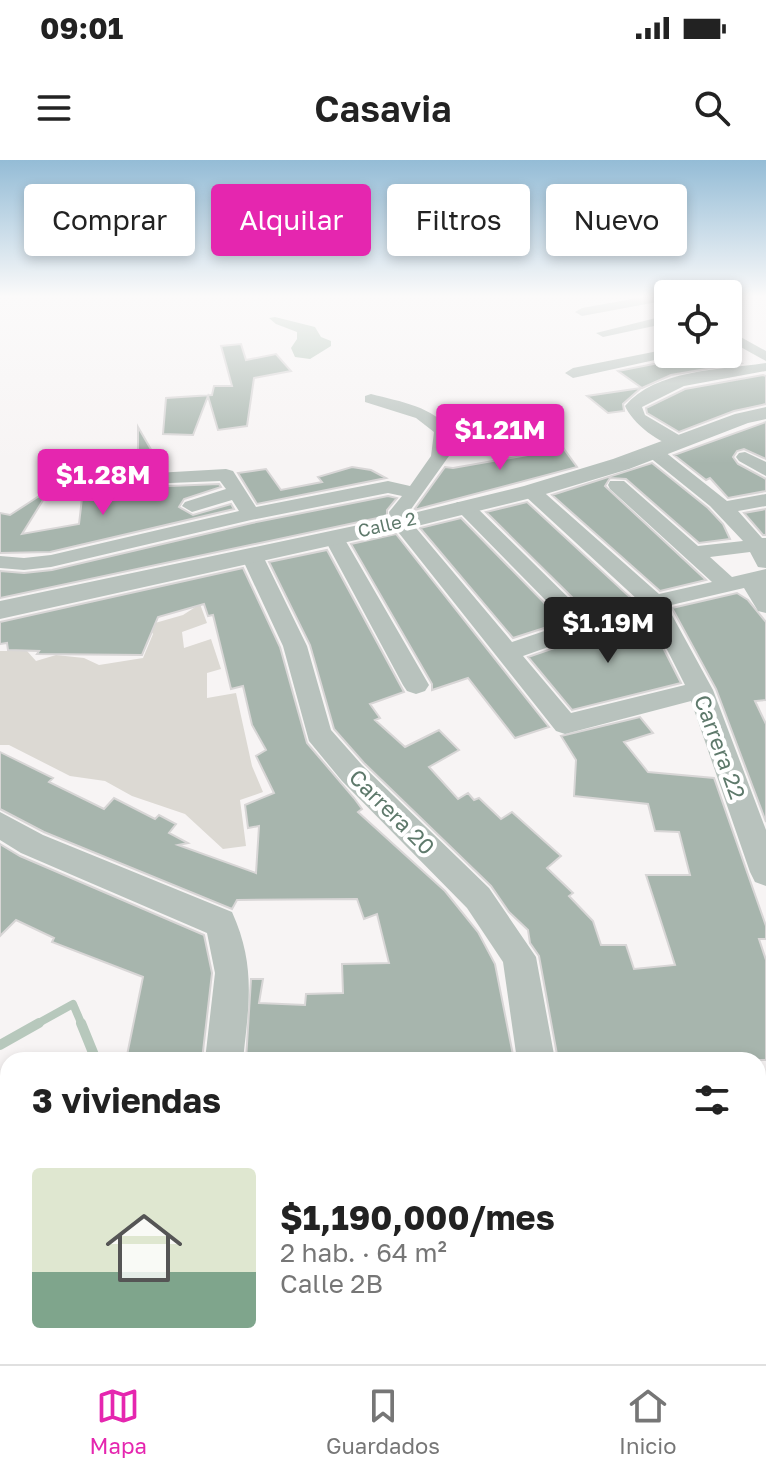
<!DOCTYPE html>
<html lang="es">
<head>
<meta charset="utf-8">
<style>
  body { margin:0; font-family:"Golos Text",sans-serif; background:#f2f2f2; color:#222; height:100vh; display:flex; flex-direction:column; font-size:30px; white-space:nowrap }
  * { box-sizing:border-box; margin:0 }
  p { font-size:26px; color:#767676 }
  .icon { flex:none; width:44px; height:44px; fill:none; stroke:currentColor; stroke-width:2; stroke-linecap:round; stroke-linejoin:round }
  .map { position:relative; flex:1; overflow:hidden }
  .panel { position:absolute; left:0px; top:892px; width:766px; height:312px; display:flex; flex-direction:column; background:#fff; border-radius:24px 24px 0 0; box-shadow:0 4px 12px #0003 }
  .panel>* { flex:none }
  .banner { position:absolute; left:24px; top:24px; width:718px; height:72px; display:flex; gap:16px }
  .controls { position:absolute; left:654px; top:120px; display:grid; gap:16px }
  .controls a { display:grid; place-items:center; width:88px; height:88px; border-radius:8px; background:#fff; box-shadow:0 4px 12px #0003; font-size:40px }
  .price { position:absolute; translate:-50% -68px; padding:0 18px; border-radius:8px; background:#e526af; color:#fff; font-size:26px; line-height:52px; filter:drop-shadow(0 2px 4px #0008) }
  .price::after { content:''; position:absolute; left:50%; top:48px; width:24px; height:18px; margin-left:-12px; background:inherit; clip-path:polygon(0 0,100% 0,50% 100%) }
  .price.selected { background:#222; color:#fff }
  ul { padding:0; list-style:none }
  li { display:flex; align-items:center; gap:24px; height:200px; padding:0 32px }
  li+li { border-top:2px solid #e0e0e0 }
  li span { display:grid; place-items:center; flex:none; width:224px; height:160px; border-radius:8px; color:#555 }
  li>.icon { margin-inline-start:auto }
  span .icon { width:96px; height:96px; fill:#fffc; stroke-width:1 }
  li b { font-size:34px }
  h2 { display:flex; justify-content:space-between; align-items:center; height:96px; padding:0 32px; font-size:34px }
  .chip { padding:0 28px; border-radius:8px; background:#fff; box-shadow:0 4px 12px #0003; font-size:28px; line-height:72px }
  .chip.selected { background:#e526af; color:#fff }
  .status { display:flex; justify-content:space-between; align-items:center; height:56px; padding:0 40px; background:#fff; direction:ltr }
  .status svg { height:22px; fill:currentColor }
  header { display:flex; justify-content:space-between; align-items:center; height:104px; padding:0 32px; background:#fff; font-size:36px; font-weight:600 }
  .dock { display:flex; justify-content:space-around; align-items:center; height:112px; border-top:2px solid #e0e0e0; background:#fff; font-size:22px; color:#767676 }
  .dock a { display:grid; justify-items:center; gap:4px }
  .dock .selected { color:#e526af }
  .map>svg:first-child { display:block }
  .green { fill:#dcd9d3 }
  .water { fill:#b7c8bc }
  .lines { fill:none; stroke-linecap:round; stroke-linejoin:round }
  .stream-far1 { stroke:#b7c8bc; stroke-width:8 }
  .stream { stroke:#b7c8bc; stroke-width:10 }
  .building { fill:#a7b5ad; stroke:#d8d6d6; stroke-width:2 }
  .minor { fill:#b8c2bd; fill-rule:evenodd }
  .tertiary { fill:#b8c2bd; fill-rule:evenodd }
  .labels { text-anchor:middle; stroke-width:8; stroke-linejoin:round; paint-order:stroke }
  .far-street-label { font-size:18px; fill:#5e796b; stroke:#fff }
  .street-label { font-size:22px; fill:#5e796b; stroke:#fff }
</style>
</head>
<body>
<div class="status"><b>09:01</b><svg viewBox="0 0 49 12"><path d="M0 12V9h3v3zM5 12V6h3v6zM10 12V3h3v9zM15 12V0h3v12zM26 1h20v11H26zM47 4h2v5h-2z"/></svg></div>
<header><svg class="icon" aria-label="menu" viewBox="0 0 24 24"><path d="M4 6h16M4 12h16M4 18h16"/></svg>Casavia<svg class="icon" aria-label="search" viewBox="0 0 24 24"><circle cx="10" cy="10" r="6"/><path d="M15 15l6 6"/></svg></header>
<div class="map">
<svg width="766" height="1204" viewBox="0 0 766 1204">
  <rect width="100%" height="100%" fill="#f7f4f4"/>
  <path class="green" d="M200 444 207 463 182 472 184 488 211 479 221 509 207 513V538L236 533 252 606 263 632 240 640 246 686 223 689 185 654 132 636 105 621 70 616 9 585H0V491H27L36 501 56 495 84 498 99 505 143 498 153 474 148 465 183 455Z"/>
  <path class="water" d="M275 157 315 167 321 177 331 181V186L310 199 295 197 291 188 297 179V172L276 164 269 158Z"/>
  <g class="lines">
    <path class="stream-far1" d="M35 865 73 844 82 865"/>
    <path class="stream" d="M81 863 96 900
      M0 885 39 863
      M189 1196 192 1204"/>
  </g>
  <path class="building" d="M241 184 246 200 276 194 291 211 254 218 247 266 218 270 208 236 193 275 163 274 166 238 212 235 214 226H232L221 186Z
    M727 196 741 203 671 215 642 228 618 211 684 198 692 202Z
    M763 215 766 216V244L734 251 679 272 647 253 646 248 685 229Z
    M641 228 623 244 624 251 608 253 587 236Z
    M766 262V299L744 289 737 291 733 297 738 304 766 319V331L728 338 710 318 706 320 674 295Z
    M138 267 163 310 138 311Z
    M551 271 577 307 414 350 445 307 453 308 539 293 527 273Z
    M652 303 708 348 723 364 730 379 699 383 626 319 610 318 605 326 706 420 660 431 552 335Z
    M352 307 371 310 386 318 257 344 238 313 266 309 281 330 322 322 318 317Z
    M84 321H91L96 329 219 324 221 327 184 339 179 347 193 355 231 344 234 349 50 392 0 393V353L10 355 50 329 22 374 79 364Z
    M388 336 397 338 387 350V356L0 438V411L24 413 52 410 252 363Z
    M527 342 632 439 589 454 486 352Z
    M766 349V375H763L744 353Z
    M461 358 563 462 513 478 420 368Z
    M396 374 549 567 515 578 468 518 432 530V524L351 384Z
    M327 390 404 532 370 544 380 558 375 560 405 587 439 570 459 590 429 607 458 639 468 633 474 640 479 638 501 659 512 652 561 696 547 708 573 733 569 736 593 761 601 785H626L634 809 675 805 646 715H690L679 672 655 671 648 644 574 636 576 600 561 576 640 557 653 573 624 582 648 612 714 618 766 766V779H759L766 800V900H558L539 796 530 783 528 770 509 752 491 726 364 603 334 569 310 485 269 402Z
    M243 408 280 487 307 583 354 638 362 649 358 652 445 731 478 772 495 804 514 900H246L251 819H263L259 843 305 845 306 834 343 833 342 804 389 803 377 754 364 759 357 739 237 740 232 749 44 672 0 649V592L53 618 49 622 104 649 114 638 155 659 159 655 176 664 169 673 188 683 178 685 256 713 259 666 248 668 245 645 274 633 256 596 266 590 252 565 243 526 231 529 213 455 208 456 204 444 158 457 142 495 37 494 39 491 8 490 7 483 0 484V462Z
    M737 433 748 440 766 462V540L755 541 766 564V662L716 529 672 448Z
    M647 456 681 523 572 550 528 497Z
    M0 684 20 696 204 775 212 813 202 900H126L143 817 52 782 54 778 16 760 0 776Z"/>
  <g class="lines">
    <path class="minor" d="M654 135H668V140L582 156 575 152 582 148Z
      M668 155V163L603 177 596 173Z
      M728 170 766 191V201L728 180Z
      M668 189V194H675L673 196 573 218 565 213 573 208Z
      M766 203V211L684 226 642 247 645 255 684 278 687 282 684 286C665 290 632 263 625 246 656 209 722 210 766 203Z
      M371 234C401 242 433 246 452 272L449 296 409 352 411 362 512 482 568 463 457 350 454 346 457 342H471L588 457 638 440 524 335 521 331 524 327H538L659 434 712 422 610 329 608 325 610 321H624L698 386 743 381 710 346 648 296 645 292 648 288H660L727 341 766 334V346L738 351 762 378H766V408L758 407 750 392 710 397 732 417 766 409V453L758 451 744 428 667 446 713 530 766 670V726L755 722 750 712 691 541 565 574 556 571 391 363 389 352 402 336 388 333 251 360 51 407 24 410 0 408V396L24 398 51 395 239 351 232 340 192 352 182 346 185 342 226 329 220 321 96 326 94 322 103 316 226 309 233 311 256 347 388 321 410 326 431 296 434 272 416 258 365 242V236ZM648 452 685 525 571 553 523 496Z
      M745 292 766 302V316L739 301 736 297 739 293Z
      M334 372 344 378 429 525 425 531 416 534 407 531 403 525 324 378Z
      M252 390 263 396 307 486 331 570 362 605 489 728 536 797 555 900H517L503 802 467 748 342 621 309 581 283 486 241 396Z
      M0 652 43 675 232 752C256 805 249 844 243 900H205L215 813 207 773 21 693 0 680Z
      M758 920H766V960H758Z
      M319 1196H367L366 1204H318Z
      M549 1196H597L598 1204H550Z"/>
    <path class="tertiary" d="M766 247V259L748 263 629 309 539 336 401 370 0 459V441L401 356 524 326 613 299 735 254Z"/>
  </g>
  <linearGradient id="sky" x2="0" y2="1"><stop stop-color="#94bcd6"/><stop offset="0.45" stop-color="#fbfafa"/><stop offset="1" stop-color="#fbfafa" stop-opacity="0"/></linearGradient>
  <rect width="766" height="303" fill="url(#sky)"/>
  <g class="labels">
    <g class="far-street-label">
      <text transform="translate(387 365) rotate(-13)" y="6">Calle 2</text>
    </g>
    <g class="street-label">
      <text transform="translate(720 587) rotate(70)" y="8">Carrera 22</text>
      <text transform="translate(392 652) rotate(45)" y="8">Carrera 20</text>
    </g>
  </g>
</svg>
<div class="controls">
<a><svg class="icon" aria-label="locate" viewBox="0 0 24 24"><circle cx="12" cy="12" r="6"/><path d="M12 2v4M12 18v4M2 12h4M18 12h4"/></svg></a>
</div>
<b class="price" style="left:500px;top:312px">$1.21M</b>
<b class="price" style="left:103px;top:357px">$1.28M</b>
<b class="price selected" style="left:608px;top:505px">$1.19M</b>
<div class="banner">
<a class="chip">Comprar</a>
<a class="chip selected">Alquilar</a>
<a class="chip">Filtros</a>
<a class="chip">Nuevo</a>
</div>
<section class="panel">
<h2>3 viviendas<svg class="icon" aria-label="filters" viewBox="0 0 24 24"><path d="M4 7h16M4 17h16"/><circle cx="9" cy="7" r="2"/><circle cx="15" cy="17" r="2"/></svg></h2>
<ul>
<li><span style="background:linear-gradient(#dfe7d0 65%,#7fa58c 0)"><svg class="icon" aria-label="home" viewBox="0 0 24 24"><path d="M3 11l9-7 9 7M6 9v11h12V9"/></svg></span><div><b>$1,190,000/mes</b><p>2 hab. · 64 m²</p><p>Calle 2B</p></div></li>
</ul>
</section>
</div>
<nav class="dock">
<a class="selected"><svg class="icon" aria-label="map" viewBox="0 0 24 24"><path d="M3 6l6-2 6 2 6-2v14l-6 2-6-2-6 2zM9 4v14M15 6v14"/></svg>Mapa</a>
<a><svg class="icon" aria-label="saved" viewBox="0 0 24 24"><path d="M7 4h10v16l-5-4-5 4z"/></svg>Guardados</a>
<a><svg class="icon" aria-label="home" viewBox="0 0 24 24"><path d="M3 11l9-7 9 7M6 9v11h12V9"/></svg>Inicio</a>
</nav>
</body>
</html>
